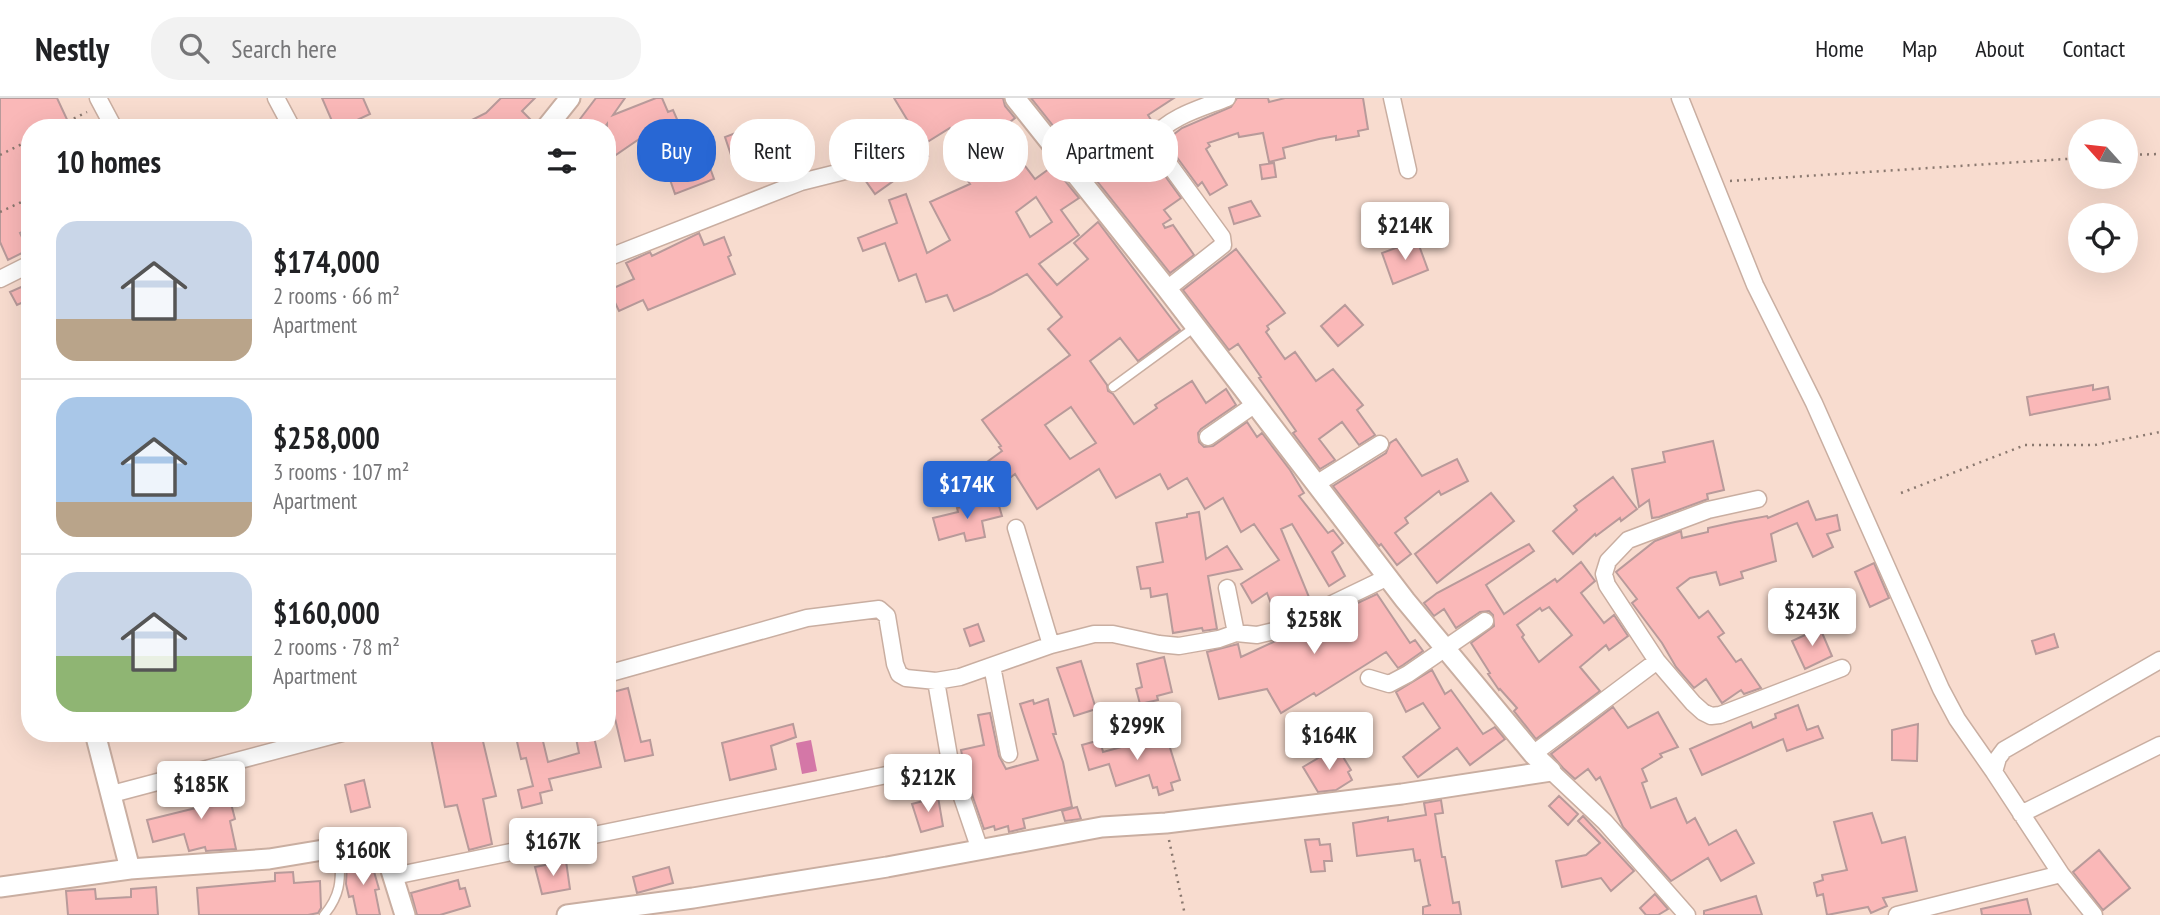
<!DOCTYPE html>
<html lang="en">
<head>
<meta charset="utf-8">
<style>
  body { margin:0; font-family:"PT Sans Narrow",sans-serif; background:#f2f2f2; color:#202124; height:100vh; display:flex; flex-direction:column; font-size:26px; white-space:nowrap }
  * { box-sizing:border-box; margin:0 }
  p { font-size:23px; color:#757577 }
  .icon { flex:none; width:38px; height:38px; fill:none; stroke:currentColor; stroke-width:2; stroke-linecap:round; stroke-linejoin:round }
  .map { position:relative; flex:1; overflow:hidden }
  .sheet { position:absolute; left:21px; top:21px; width:595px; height:623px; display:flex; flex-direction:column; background:#fff; border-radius:28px; box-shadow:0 7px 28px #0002 }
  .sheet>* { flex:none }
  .guide { position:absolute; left:637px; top:21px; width:665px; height:63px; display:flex; gap:14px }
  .needle { width:46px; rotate:297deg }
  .buttons { position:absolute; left:2068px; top:21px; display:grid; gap:14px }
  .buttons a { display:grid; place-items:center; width:70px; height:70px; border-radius:50%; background:#fff; box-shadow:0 7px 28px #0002; font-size:35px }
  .price { position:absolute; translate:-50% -60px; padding:0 16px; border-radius:7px; background:#fff; color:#222; font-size:23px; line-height:46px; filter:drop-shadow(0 2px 4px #0008) }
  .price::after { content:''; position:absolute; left:50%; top:42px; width:21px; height:16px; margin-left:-10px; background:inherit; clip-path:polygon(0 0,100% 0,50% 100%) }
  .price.on { background:#2867d4; color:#fff }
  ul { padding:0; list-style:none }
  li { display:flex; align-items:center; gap:21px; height:175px; padding:0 35px }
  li+li { border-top:2px solid #e0e0e0 }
  li span { display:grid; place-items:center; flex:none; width:196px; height:140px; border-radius:21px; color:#555 }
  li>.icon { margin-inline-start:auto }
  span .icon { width:84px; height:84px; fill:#fffc; stroke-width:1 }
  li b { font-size:30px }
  h2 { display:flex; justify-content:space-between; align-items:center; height:84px; padding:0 35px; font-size:30px }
  .chip { padding:0 24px; border-radius:28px; background:#fff; box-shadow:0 7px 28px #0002; font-size:24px; line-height:63px }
  .chip.on { background:#2867d4; color:#fff }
  header { display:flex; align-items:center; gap:42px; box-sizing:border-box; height:98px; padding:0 35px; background:#fff; border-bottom:2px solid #e0e0e0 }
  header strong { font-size:33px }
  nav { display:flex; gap:38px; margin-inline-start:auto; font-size:24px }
  .search { width:490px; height:63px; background:#f2f2f2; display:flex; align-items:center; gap:18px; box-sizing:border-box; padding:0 24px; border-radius:28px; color:#757577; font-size:26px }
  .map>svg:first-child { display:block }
  .water { fill:#d477a7 }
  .building { fill:#fab8b8; stroke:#b89a9a; stroke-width:2; fill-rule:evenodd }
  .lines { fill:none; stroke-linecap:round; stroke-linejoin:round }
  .service-casing { stroke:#c9aea1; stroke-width:11 }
  .minor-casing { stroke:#c9aea1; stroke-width:19 }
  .tertiary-casing { stroke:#c9aea1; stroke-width:23 }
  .path { stroke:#8a786f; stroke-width:2.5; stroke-dasharray:2 5; stroke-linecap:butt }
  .service { stroke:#fff; stroke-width:8 }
  .minor { stroke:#fff; stroke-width:16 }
  .tertiary { stroke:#fff; stroke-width:19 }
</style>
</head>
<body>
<header>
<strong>Nestly</strong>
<div class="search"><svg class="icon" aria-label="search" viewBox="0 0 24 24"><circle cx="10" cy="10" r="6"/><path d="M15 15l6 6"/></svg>Search here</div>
<nav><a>Home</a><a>Map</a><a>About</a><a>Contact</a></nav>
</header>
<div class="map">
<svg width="2160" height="817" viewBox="0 0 2160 817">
  <rect width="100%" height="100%" fill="#f8dccf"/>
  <path class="water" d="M811 642 817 673 802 676 796 645Z"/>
  <path class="building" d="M0 0H57L71 30H30V130L20 135 28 152 8 162 0 144Z
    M322 0H363L370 16 340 30H335Z
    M501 0H535L522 13 532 23 526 30H456L486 15Z
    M596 0H625L613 17 656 0H662L668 14 673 12 680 28 647 42 645 37 607 63V26L604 30H591L580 21Z
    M894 0H1003L1005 8 1015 20 996 35 1013 59 1016 56 1035 81 1053 68 1079 100 1061 112 1079 137 1039 166 1057 187 1088 161 1074 145 1098 124 1180 232 1138 263 1120 240 1090 263 1107 287 1108 293 1113 296 1134 326 1157 310 1155 307 1192 283 1206 305 1226 291 1236 307 1201 331 1198 335 1199 344 1204 349 1213 348 1247 324 1257 339 1262 335 1290 372 1304 395 1299 398 1328 435 1333 432 1343 445 1332 454 1345 478 1329 488 1292 426 1281 431 1311 504 1277 521 1267 495 1252 505 1241 486 1279 462 1254 426 1241 434 1223 400 1205 411 1187 380 1168 391 1160 376 1116 400 1099 371 1037 411 1015 376 1002 386 987 364 1002 353 999 349 1001 348 982 322 1070 257 1048 231 1062 219 1027 176 991 196 954 213 947 197 926 204 916 176 899 183 885 145 863 153 858 140 897 125 889 102 906 96 927 155 950 142 930 104 970 86 951 60 963 51 950 30 921 48 928 58 911 70 904 56 893 61 899 79 875 96 863 79 865 77 861 64 855 61 844 42 875 23 891 50 914 33ZM1036 99 1052 124 1030 139 1016 114ZM1071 309 1096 345 1070 361 1045 327Z
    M1031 0H1174L1148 17 1153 25 1145 33 1143 42 1147 53 1181 100 1164 112 1171 121 1163 126 1165 130 1173 127 1194 157 1170 175Z
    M1237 0H1268L1269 4 1285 0H1363L1368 31 1358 33 1359 38 1336 42V38L1319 41 1283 50 1285 60 1269 64 1263 35 1239 39 1238 35 1208 45 1210 48 1206 51 1227 87 1210 97 1202 84 1198 88 1165 43 1182 30 1231 9Z
    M746 31 752 49 731 57 725 39Z
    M705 56 714 81 675 96 666 70Z
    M1274 65 1276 79 1262 81 1260 67Z
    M1251 103 1260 118 1234 126 1229 110Z
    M699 135 704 147 724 139 731 157 728 159 735 176 648 212 643 202 619 213 609 192 634 181 626 165 650 154 652 158Z
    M1417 142 1428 172 1393 186 1382 155Z
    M1236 151 1285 215 1267 228 1269 231 1266 234 1285 261 1295 254 1316 283 1333 271 1363 307 1357 312 1375 337 1359 347 1342 324 1319 341 1335 362 1320 371 1293 335 1296 333 1259 280 1261 279 1238 246 1229 252 1183 192Z
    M30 185V201L17 207 10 194Z
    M1345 207 1363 227 1338 248 1321 228Z
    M2093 287V292L2108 289 2110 301 2030 317 2027 299Z
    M1396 341 1422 378 1457 361 1468 383 1441 397 1439 393 1405 420 1408 425 1395 435 1411 456 1397 467 1381 446 1379 448 1333 388 1386 355 1390 345Z
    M1713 343 1724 392 1707 396 1708 401 1659 419 1652 420 1649 402 1639 409 1632 371 1665 364 1663 354Z
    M1613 379 1637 411 1621 423 1620 420 1596 438 1595 436 1573 456 1553 433 1577 412 1574 408Z
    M1491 395 1514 423 1437 485 1415 456Z
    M997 401 1002 418 982 423 985 439 966 443 964 435 939 442 933 420 958 414 957 410Z
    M1808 403 1816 422 1837 417 1840 432 1827 436 1833 449 1813 459 1797 425 1771 436 1776 463 1741 474 1743 480 1720 487 1716 474 1690 480 1677 490 1699 520 1708 513 1724 535 1718 539 1736 564 1741 561 1761 590 1744 596 1741 592 1722 605 1706 581 1694 590 1676 569 1662 545 1632 505 1637 501 1616 474 1655 443 1681 433 1682 440 1708 434V430L1735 424 1767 418 1768 420Z
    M1199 414 1206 461 1227 448 1242 471 1208 478 1217 531 1203 533 1202 530 1173 535 1167 496 1151 499 1150 490 1141 491 1137 469 1163 464 1156 425 1187 419V416Z
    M1529 446 1534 453 1486 487 1504 516 1555 481 1557 484 1581 464 1595 483 1581 495 1604 525 1614 517 1628 538 1609 552 1606 547 1580 569 1600 593 1536 641 1514 613 1517 610 1500 591 1499 592 1488 576 1490 575 1471 545 1494 528 1493 517 1489 513 1480 514 1456 530 1444 511 1434 518 1424 505 1437 495ZM1549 509 1572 537 1539 564 1522 539 1524 537 1517 527 1540 510 1542 513Z
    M1874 465 1889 500 1870 509 1855 474Z
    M1377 496 1410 545 1415 542 1423 553 1403 567 1398 570 1386 554 1316 598 1314 595 1281 615 1267 591 1219 601 1207 554 1238 546 1241 559Z
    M978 526 984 543 970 548 964 531Z
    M1820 530 1832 558 1805 571 1792 543Z
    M2054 536 2058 549 2036 556 2032 543Z
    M1164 559 1172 594 1157 598 1158 602 1140 606 1136 591 1142 589 1137 566Z
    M1081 563 1096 611 1074 618 1057 570Z
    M1432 572 1445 596 1451 592 1483 636 1495 629 1505 641 1470 667 1457 650 1418 679 1403 659 1440 630 1423 605 1406 614 1396 594Z
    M628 590 641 644 650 642 653 657 625 663 609 595Z
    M1048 601 1056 636H1053L1063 664 1072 709 1023 721 1025 730 1009 734 1008 728 995 732 994 728 984 731 968 685 961 652 984 647 978 617 990 615 999 658 1006 671 1038 662 1020 606 1033 602 1034 606Z
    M1798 607 1807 632 1818 628 1823 640 1787 653 1783 641 1702 677 1690 651 1751 624 1753 630 1776 620 1775 616Z
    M1613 609 1628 630 1658 614 1678 649 1660 656 1662 659 1642 671 1647 683 1642 685 1651 710 1676 700 1687 725 1695 720 1709 747 1736 732 1754 765 1721 783 1708 760 1671 783 1623 729 1600 679 1596 682 1588 671 1575 681 1563 670 1551 656Z
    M793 626 796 639 771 648 776 671 730 682 722 645Z
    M1918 626 1917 663 1892 662V632Z
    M430 635H481L496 698 483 701 492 746 469 752 457 707 445 709Z
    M515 635H541L548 664 579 655 575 635H593L601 669 549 681 552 692 540 695 542 705 522 710 518 692 533 688 526 660 521 661Z
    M1166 637 1180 682 1171 685 1173 692 1159 697 1157 689 1153 690 1149 677 1116 688 1109 666 1089 672 1082 647 1100 642 1103 654Z
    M1337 649 1351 672 1348 674 1352 682 1336 692 1318 694 1303 669Z
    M208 682 210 690 226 686 235 721 230 723 236 751 206 753 205 749 189 753 184 736 153 744 147 722 200 709 194 685Z
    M364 682 370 709 351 714 345 687Z
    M1559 698 1578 716 1568 727 1549 708Z
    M938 699 943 728 921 734 912 706Z
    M1441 702 1443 715 1435 716 1442 759H1445L1453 805 1459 804 1461 817H1423V809L1431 807H1429L1420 762 1415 763 1413 751 1357 758 1353 725 1388 719V723L1426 717 1424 705Z
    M1077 709 1081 721 1065 723 1062 713Z
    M1872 715 1882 745 1905 739 1917 793 1883 800 1887 808 1871 815 1868 809 1827 817 1823 796 1817 798 1814 785 1823 782 1822 777 1847 772 1834 724Z
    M1583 718 1634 773 1611 793 1601 780 1562 789 1556 763 1586 757 1600 745 1578 723Z
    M1319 741 1320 747 1330 746 1332 763H1324L1325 773 1311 774 1305 742Z
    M2099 752 2130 790 2103 812 2073 774Z
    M362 761 371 763 379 791 375 792 380 817H357L353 798 349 799 346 786 347 766Z
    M566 763 570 791 542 796 535 769Z
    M669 769 673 785 637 795 633 779Z
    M293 774 294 785 320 783 321 810 318 815 308 817H199L197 790 275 783V775Z
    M458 782 460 791 465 790 470 808 440 817H417L411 795Z
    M156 789 158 817H68L66 793 95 791 96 801 131 799V791Z
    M1655 796 1668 811 1658 817H1646L1640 810Z
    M1756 798 1762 817H1704V813Z
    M2027 801 2031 817H1982L1981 811Z"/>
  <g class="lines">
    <defs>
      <path id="service" d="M1113 289 1195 229
        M324 817C343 795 340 778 340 751"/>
      <path id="minor" d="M98 0 114 30
        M276 0 292 30
        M1392 0 1408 72
        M1680 0 1755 187 1814 305 1941 591 1957 621 1994 674
        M607 160 801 84 853 71
        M0 181 30 166
        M1167 191 1223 147 1222 139 1155 47 1153 40C1170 18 1202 10 1227 0
        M1208 339 1254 307
        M1316 386 1380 346
        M1758 401 1708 412 1628 442 1608 463 1604 476 1607 487 1657 563 1693 605 1703 614 1711 618 1720 617 1842 570
        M1016 430 1051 547
        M1227 490 1236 535
        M992 568 1009 656
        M607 576 807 520 879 511 887 518 895 566 899 576 906 580 936 583 960 579 1051 547 1094 536H1113L1159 546 1179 548 1219 541 1236 535 1257 537 1278 532 1388 479
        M1369 580 1389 586 1408 576 1485 523
        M936 583 950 664 980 752
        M1533 656 1657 563
        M1551 673 1605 724 1687 817
        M112 696 342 635
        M2021 716 2160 647
        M2061 776 2094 817
        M394 778 950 664
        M1897 817 2061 776 1994 674 1998 660 2004 652 2160 562"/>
      <path id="tertiary" d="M1015 0 1167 191 1405 502 1533 656 1551 673
        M546 30 570 0
        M95 635 130 771
        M0 789 130 771 269 761 335 750 368 749 380 753 390 769 405 817
        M567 817 693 800 887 769 1102 729 1166 725 1402 696 1551 673"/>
    </defs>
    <use href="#service" class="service-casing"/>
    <use href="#minor" class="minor-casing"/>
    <use href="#tertiary" class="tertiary-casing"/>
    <path class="path" d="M55 30 87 14
      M0 57 30 42
      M2126 57 2160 56
      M1730 83 2081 60
      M23 103 30 119
      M0 114 30 100
      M1901 395 2025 347H2095L2160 334
      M1169 742 1185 817"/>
    <use href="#service" class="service"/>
    <use href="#minor" class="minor"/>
    <use href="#tertiary" class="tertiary"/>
  </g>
</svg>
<div class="buttons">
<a><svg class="needle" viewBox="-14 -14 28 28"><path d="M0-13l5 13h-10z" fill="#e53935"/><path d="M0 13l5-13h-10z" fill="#757577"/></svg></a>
<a><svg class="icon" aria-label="locate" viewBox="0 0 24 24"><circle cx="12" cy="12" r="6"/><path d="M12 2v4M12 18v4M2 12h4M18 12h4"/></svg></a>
</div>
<b class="price" style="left:1405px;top:164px">$214K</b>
<b class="price on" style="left:967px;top:423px">$174K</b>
<b class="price" style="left:1812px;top:550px">$243K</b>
<b class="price" style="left:1314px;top:558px">$258K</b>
<b class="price" style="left:1137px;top:664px">$299K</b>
<b class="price" style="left:1329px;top:674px">$164K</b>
<b class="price" style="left:928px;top:716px">$212K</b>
<b class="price" style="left:201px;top:723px">$185K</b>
<b class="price" style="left:553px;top:780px">$167K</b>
<b class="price" style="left:363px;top:789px">$160K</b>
<div class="guide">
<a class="chip on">Buy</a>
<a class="chip">Rent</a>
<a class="chip">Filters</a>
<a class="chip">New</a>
<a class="chip">Apartment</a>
</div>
<section class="sheet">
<h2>10 homes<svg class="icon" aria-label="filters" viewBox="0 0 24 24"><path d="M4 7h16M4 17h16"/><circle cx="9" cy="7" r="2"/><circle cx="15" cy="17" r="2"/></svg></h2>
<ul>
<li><span style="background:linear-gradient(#c9d6e8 70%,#b9a48a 0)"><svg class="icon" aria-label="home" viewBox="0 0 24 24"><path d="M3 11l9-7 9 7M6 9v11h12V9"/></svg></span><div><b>$174,000</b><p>2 rooms · 66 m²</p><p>Apartment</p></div></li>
<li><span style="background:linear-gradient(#a9c7e8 75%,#b9a48a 0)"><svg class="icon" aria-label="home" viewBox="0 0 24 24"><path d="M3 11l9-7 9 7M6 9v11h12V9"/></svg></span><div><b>$258,000</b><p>3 rooms · 107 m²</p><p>Apartment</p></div></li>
<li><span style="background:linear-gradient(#c9d6e8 60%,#8fb573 0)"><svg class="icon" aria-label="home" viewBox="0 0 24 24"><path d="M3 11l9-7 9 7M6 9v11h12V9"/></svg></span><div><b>$160,000</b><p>2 rooms · 78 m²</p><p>Apartment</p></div></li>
</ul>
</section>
</div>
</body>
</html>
